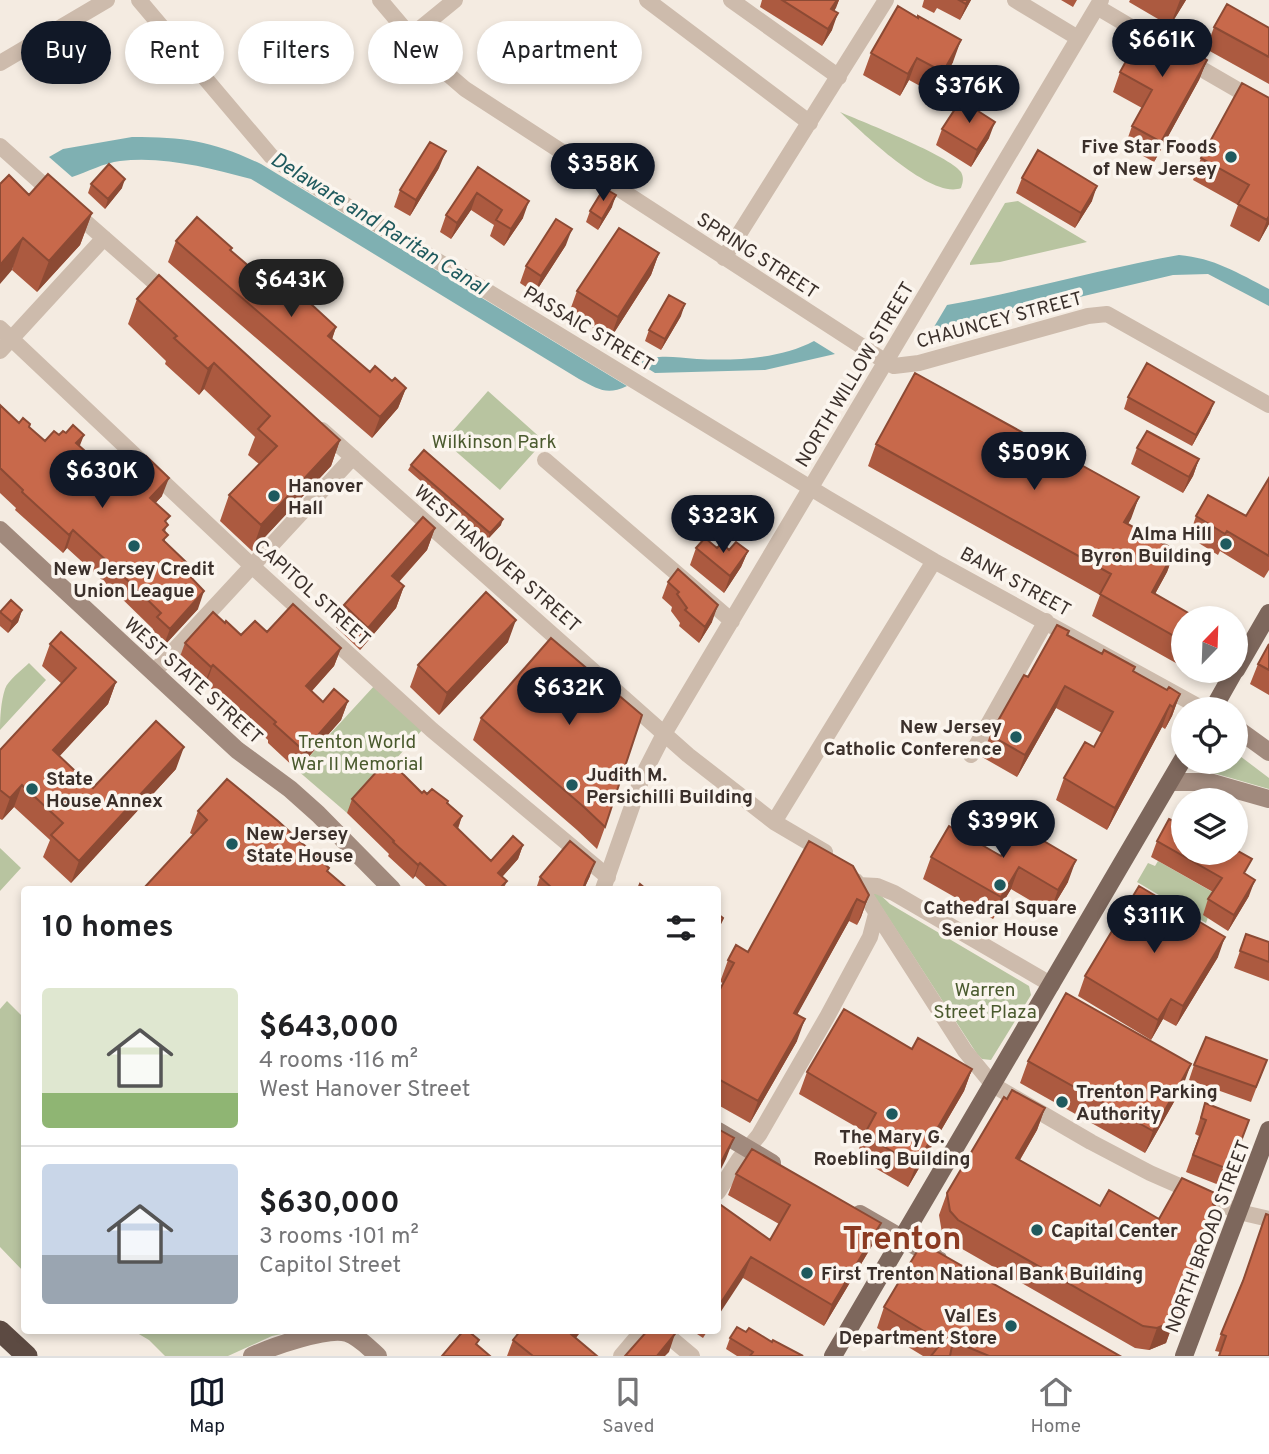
<!DOCTYPE html>
<html lang="en">
<head>
<meta charset="utf-8">
<style>
  body { margin:0; font-family:Overpass,sans-serif; background:#f6f6f6; color:#202124; height:100vh; display:flex; flex-direction:column; font-size:26px; white-space:nowrap }
  * { box-sizing:border-box; margin:0 }
  p { font-size:23px; color:#757577 }
  .icon { flex:none; width:38px; height:38px; fill:none; stroke:currentColor; stroke-width:2; stroke-linecap:round; stroke-linejoin:round }
  .map { position:relative; flex:1; overflow:hidden }
  .side { position:absolute; left:21px; top:886px; width:700px; height:448px; display:flex; flex-direction:column; background:#fff; border-radius:7px; box-shadow:0 4px 10px #0003 }
  .side>* { flex:none }
  .hud { position:absolute; left:21px; top:21px; width:700px; height:63px; display:flex; gap:14px }
  .needle { width:46px; rotate:23deg }
  .controls { position:absolute; left:1171px; top:606px; display:grid; gap:14px }
  .controls a { display:grid; place-items:center; width:77px; height:77px; border-radius:50%; background:#fff; box-shadow:0 4px 10px #0003; font-size:35px }
  .price { position:absolute; translate:-50% -60px; padding:0 16px; border-radius:24px; background:#111827; color:#fff; font-size:23px; line-height:46px; filter:drop-shadow(0 2px 4px #0008) }
  .price::after { content:''; position:absolute; left:50%; top:42px; width:21px; height:16px; margin-left:-10px; background:inherit; clip-path:polygon(0 0,100% 0,50% 100%) }
  .price.current { background:#222; color:#fff }
  ul { padding:0; list-style:none }
  li { display:flex; align-items:center; gap:21px; height:175px; padding:0 21px }
  li+li { border-top:2px solid #e0e0e0 }
  li span { display:grid; place-items:center; flex:none; width:196px; height:140px; border-radius:7px; color:#555 }
  li>.icon { margin-inline-start:auto }
  span .icon { width:84px; height:84px; fill:#fffc; stroke-width:1 }
  li b { font-size:30px }
  h2 { display:flex; justify-content:space-between; align-items:center; height:84px; padding:0 21px; font-size:30px }
  .tag { padding:0 24px; border-radius:32px; background:#fff; box-shadow:0 4px 10px #0003; font-size:24px; line-height:63px }
  .tag.current { background:#111827; color:#fff }
  .menu { display:flex; justify-content:space-around; align-items:center; height:98px; border-top:2px solid #e0e0e0; background:#fff; font-size:19px; color:#757577 }
  .menu a { display:grid; justify-items:center; gap:4px }
  .menu .current { color:#111827 }
  .map>svg:first-child { display:block }
  .green { fill:#b8c4a0 }
  .water { fill:#7fb0b2 }
  .lines { fill:none; stroke-linecap:round; stroke-linejoin:round }
  .street { stroke:#cdbbac; stroke-width:16 }
  .secondary { stroke:#a18a7d; stroke-width:18 }
  .primary { stroke:#7d675c; stroke-width:18 }
  .highway { stroke:#5c4a42; stroke-width:21 }
  .wall { fill:#ac5a40 }
  .shaded-wall { fill:#8c4a34 }
  .building { fill:#c8694b; stroke:#8c4a34; stroke-width:2 }
  .poi-dot { fill:#1f5a5e; stroke:#fbf5ee; stroke-width:2.5 }
  .labels { text-anchor:middle; stroke-width:7; stroke-linejoin:round; paint-order:stroke }
  .poi-label { font-size:19px; font-weight:bold; fill:#3b302b; stroke:#fbf5ee; text-anchor:start }
  .street-label { font-size:19px; fill:#3b302b; stroke:#fbf5ee }
  .park-label { font-size:19px; fill:#4a5a2e; stroke:#fbf5ee }
  .water-label { font-size:21px; font-style:italic; fill:#1f5a5e; stroke:#fbf5ee }
  .town-label { font-size:33px; font-weight:bold; fill:#8c3b22; stroke:#fbf5ee }
</style>
</head>
<body>
<div class="map">
<svg width="1269" height="1356" viewBox="0 0 1269 1356">
  <rect width="100%" height="100%" fill="#f4ebe1"/>
  <path class="green" d="M840 112C863 122 950 156 961 172 964 178 963 182 961 188 931 200 862 132 840 112Z
    M1018 201 1087 242 1000 262 970 265V263L1005 203Z
    M488 391 544 441 500 490 444 441Z
    M29 663 46 680 0 730C0 718 1 701 5 689 8 680 22 670 29 663Z
    M375 685 423 729 347 813 297 770Z
    M1236 753 1269 778V789L1203 770 1207 761H1236Z
    M0 848 21 868 0 891Z
    M1158 861 1216 894 1206 923 1137 882 1148 863 1155 866Z
    M875 890 890 904 1029 986 1031 995 991 1060 982 1059 977 1054 873 894Z
    M7 1001 24 1018V1272L0 1247V1009Z
    M132 1330H301L272 1336 228 1356H165L149 1340Z"/>
  <path class="water" d="M132 137C186 137 212 141 261 164L627 386C606 396 599 389 579 379L251 179C208 168 165 156 120 161 104 163 87 172 72 177L49 157 63 149Z
    M1179 255C1214 258 1238 273 1269 289V306L1208 274 1173 275 931 332 947 305C1025 291 1101 269 1179 255Z
    M814 341 835 354 765 370 655 373 639 363C659 353 674 358 697 359 734 361 780 359 814 341Z"/>
  <g class="lines">
    <path class="street" d="M139 0 271 156 303 179 827 498 934 561 1203 709
      M380 0 429 58 465 89 886 362 894 366 919 363 1088 316 1107 314 1269 405
      M647 0 810 123
      M731 0 839 77
      M1015 0 1078 38
      M1097 7 1158 43
      M411 36 455 0
      M1186 60 1269 108
      M0 63 107 0
      M0 146 56 196
      M73 211 169 295
      M724 258 886 0
      M0 328 252 566 432 730 608 877
      M0 351 104 238
      M322 430 688 755 774 822 825 852
      M545 460 732 621
      M153 673 353 457
      M971 755 1046 621
      M774 822 934 561
      M856 881 965 1051 993 1085 1091 1142 1150 1173 1239 1212 1269 1219
      M858 885 877 886 894 893 1052 985
      M603 889 643 775 664 734 1101 0
      M718 1192 739 1159 759 1135 827 1017 870 937 876 914
      M661 1330 692 1356
      M621 1356 643 1330"/>
    <path class="secondary" d="M0 530 237 750 290 789 318 814 392 889
      M1236 728 1269 752
      M1170 782H1209L1269 799
      M718 1131 772 1163
      M860 1214 938 1259
      M252 1356C271 1347 328 1327 347 1333 359 1337 369 1348 378 1356"/>
    <path class="primary" d="M1236 670 1269 613
      M1213 709 1235 670
      M833 1356 1183 759
      M1184 1356 1269 1130"/>
    <path class="highway" d="M0 1331 27 1356"/>
  </g>
  <path class="wall" d="M762 0H839L834 11 832 30 822 46 760 7Z
    M924 0H971L960 20 937 8 934 13 922 7Z
    M1061 0H1077L1073 7Z
    M1130 0H1186L1170 26 1129 2Z
    M1214 27 1269 28V84L1206 49Z
    M871 53 953 62 935 94 909 80 900 96 863 75Z
    M1207 60 1199 80 1154 162 1125 146 1132 126 1142 108 1113 92 1120 72Z
    M1242 83 1269 224 1259 242 1230 226 1238 205 1193 180 1201 158Z
    M942 129 989 138 971 167 936 145Z
    M478 167 523 218 504 246 490 236 494 225 471 210 451 239 440 232 446 215Z
    M439 168 410 216 394 207 400 190Z
    M1022 178 1092 201 1075 228 1016 193Z
    M91 184 122 188 105 209 88 193Z
    M29 195 92 213 80 245 37 292 12 270Z
    M612 207 598 230 586 222 590 211Z
    M176 241 231 251 295 306 336 327 332 339 370 372 406 388 398 408 372 438 168 262Z
    M566 245 535 293 520 283 526 266Z
    M659 253 651 275 610 339 569 313 577 291Z
    M137 299 340 440 331 466 252 551 220 521 229 495 259 464 248 455 255 437 204 389 199 395 165 364 166 361 128 324Z
    M681 316 661 350 645 341 649 330Z
    M1128 397 1210 413 1192 446 1124 409Z
    M0 405 19 423 29 427 45 441 59 435 80 446 122 484 162 496 155 503 167 523 165 532V542L183 570 198 609 163 647 151 635 153 629 114 591 67 548 63 553 15 510 16 508 0 493Z
    M876 444 1139 497 1128 524 1175 550 1167 572 1155 594 1183 618V667L1092 616 1100 595 868 466Z
    M1137 448 1199 459 1193 476 1183 493 1131 464Z
    M411 465 501 525 488 539 408 470Z
    M1269 478V570L1264 578 1220 551 1218 555 1189 537 1196 516H1246Z
    M435 528 427 550 399 582 404 586 396 608 360 650 336 627 344 605Z
    M696 548H717L748 551 741 567 724 593 690 565Z
    M668 582 712 622 699 643 679 626 680 623 671 611 672 607 662 598Z
    M22 610 18 622 8 633 0 626V612Z
    M225 623 241 635 267 632 341 648 334 666 312 691 323 702 348 701 341 720 297 770 268 743V740L206 684 204 685 178 662 185 643Z
    M1068 635 1167 690 1180 694 1172 716 1165 729 1162 727 1107 830 1056 800 1064 778 1094 747 1102 733 1056 708 1017 777 982 757 990 735 1028 677Z
    M551 638 605 827 597 849 577 830 473 740 481 718Z
    M508 642 439 715 410 687 418 665Z
    M50 644 116 682 108 704 59 756 93 788 176 769 71 883 43 857 50 840 14 807 2 820 0 819V750L62 684 42 666Z
    M1269 644V695L1250 684 1258 664Z
    M1188 670H1203L1200 677Z
    M422 793 448 801V803L462 816 458 829 491 861 523 845 518 859 502 877 507 881 504 888 505 889H429L415 876 413 879 388 856 389 854 347 813 352 799Z
    M198 811 278 821 193 835 190 833Z
    M809 841 869 895 861 917 857 925 849 921 797 1014V1041L750 1123 718 1105V993L723 983 720 982 728 960 748 952Z
    M1157 841 1246 875 1249 896 1228 931 1203 915 1208 899 1213 892 1151 857Z
    M1001 856 1068 882 1050 912 1011 889 993 919 923 879 931 857Z
    M590 876 584 889H536L540 877Z
    M1246 934 1269 942V981L1234 968Z
    M1218 957 1176 1026 1163 1019 1151 1040 1078 996 1085 976Z
    M912 1049 972 1069 964 1091 908 1187 856 1157 865 1132 799 1094 807 1072Z
    M1267 1060 1251 1102 1189 1080 1194 1065Z
    M1028 1061 1183 1086 1145 1153 1020 1083Z
    M1007 1099 1045 1108 1037 1130 1020 1160 1100 1206 1159 1219 1213 1204 1166 1343 1149 1350 1135 1348 950 1242 942 1233 939 1215 947 1193Z
    M1205 1103 1249 1120 1224 1187 1186 1172 1199 1136 1195 1134Z
    M736 1174 873 1244 824 1326 743 1278 718 1203 770 1240 779 1224 728 1195Z
    M1269 1215 1220 1352 1215 1351 1221 1334Z
    M884 1307 1120 1356H923L877 1328Z
    M521 1330H582L576 1338 597 1356H507L513 1340Z
    M691 1330H708L703 1338Z
    M746 1332 772 1342 803 1356H737L726 1349 730 1338Z"/>
  <path class="shaded-wall" d="M837 0H839L836 8 825 25 831 9Z
    M968 0H971L960 20 966 4Z
    M1180 0H1186L1170 26Z
    M838 13 832 30 822 46 828 29Z
    M961 40 953 62 935 94 943 72Z
    M917 58 909 80 900 96 908 74Z
    M1207 60 1199 80 1154 162 1161 142Z
    M995 122 989 138 971 167 977 150Z
    M446 151 439 168 410 216 416 200Z
    M125 179 122 188 105 209 108 199Z
    M1097 186 1092 201 1075 228 1081 213Z
    M477 193 471 210 451 239 457 223Z
    M616 195 612 207 598 230 602 219Z
    M529 201 523 218 504 246 511 229Z
    M92 213 80 245 37 292 49 261Z
    M1269 216V224L1259 242 1267 220Z
    M572 229 566 245 535 293 541 276Z
    M23 238 12 270 0 284V265Z
    M659 253 651 275 610 339 618 317Z
    M685 304 681 316 661 350 665 339Z
    M336 327 329 348 328 336Z
    M214 363 204 389 199 395 208 369Z
    M406 388 398 408 372 438 380 417Z
    M1214 402 1210 413 1192 446 1196 435Z
    M84 435 77 453 76 443Z
    M340 440 331 466 252 551 261 525Z
    M1199 459 1193 476 1183 493 1189 477Z
    M169 478 162 496 144 516 150 498Z
    M1139 497 1131 519 1116 544 1124 522Z
    M503 519 501 525 488 539 490 533Z
    M435 528 427 550 384 598 392 576Z
    M73 530 67 548 63 553 69 535Z
    M1175 550 1167 572 1144 614 1152 592Z
    M748 551 741 567 724 593 730 576Z
    M404 586 396 608 360 650 368 628Z
    M204 591 198 609 163 647 170 629Z
    M718 605 712 622 699 643 705 627Z
    M22 610 18 622 8 633 12 622Z
    M516 620 508 642 439 715 447 693Z
    M341 648 334 666 299 705 306 686Z
    M213 665 206 684 204 685 211 667Z
    M116 682 108 704 45 772 53 750Z
    M1065 686 1056 708 1017 777 1025 755Z
    M1180 694 1172 716 1165 729 1173 707Z
    M348 701 341 720 297 770 304 751Z
    M1170 705 1162 727 1107 830 1115 808Z
    M184 747 176 769 71 883 79 861Z
    M22 785 14 807 2 820 10 798Z
    M462 816 457 830 454 825Z
    M523 845 518 859 493 887 498 873Z
    M1076 860 1068 882 1050 912 1058 890Z
    M595 862 590 876 584 889 586 880Z
    M420 863 415 876 413 879 418 865Z
    M1019 867 1011 889 993 919 1001 897Z
    M1255 880 1249 896 1228 931 1234 915Z
    M869 895 861 917 857 925 865 903Z
    M857 899 849 921 786 1035 794 1013Z
    M1225 937 1218 957 1176 1026 1183 1006Z
    M1171 999 1163 1019 1151 1040 1158 1020Z
    M805 1019 797 1041 750 1123 758 1101Z
    M1191 1064 1183 1086 1145 1153 1153 1131Z
    M972 1069 964 1091 908 1187 916 1165Z
    M1045 1108 1037 1130 1008 1180 1016 1158Z
    M734 1138 726 1159 718 1175V1168Z
    M881 1223 873 1244 824 1326 832 1305Z
    M751 1257 743 1278 718 1316V1307Z
    M1174 1321 1166 1343 1149 1350 1157 1328Z
    M574 1330H582L564 1352 571 1334Z
    M675 1334 669 1352 665 1356H657Z"/>
  <path class="building" d="M782 0H837L831 9 838 13 828 29Z
    M959 0H968L966 4Z
    M1227 4 1269 28V57L1214 27Z
    M898 6 918 18V16L961 40 943 72 917 58 908 74 871 53Z
    M1146 25 1207 60 1161 142 1132 126 1152 90 1120 72Z
    M1242 83 1269 98V216L1267 220 1238 204 1249 185 1201 158Z
    M961 100 995 122 977 150 942 129Z
    M430 142 446 151 416 200 400 190Z
    M1038 150 1097 186 1081 213 1022 178Z
    M109 164 125 179 108 199 91 184Z
    M478 167 529 201 511 229 496 220 502 210 477 193 457 223 446 215Z
    M48 174 92 213 49 261 23 238 0 265V184L9 175 29 195Z
    M604 188 616 195 602 219 590 211Z
    M197 217 232 248 230 250 295 306 303 297 311 304 336 327 328 336 370 372 375 366 392 381 395 378 406 388 380 417 176 241Z
    M556 219 572 229 541 276 526 266Z
    M619 228 659 253 618 317 577 291Z
    M159 275 340 440 261 525 229 495 277 446 258 429 270 416 214 363 208 369 174 338 177 336 137 299Z
    M669 295 685 304 665 339 649 330Z
    M1147 363 1214 402 1196 435 1128 397Z
    M915 373 1139 497 1124 522 1175 550 1152 592 1197 618H1183V641L1100 594 1111 574 876 444Z
    M0 405 19 423 23 418 30 424 29 427 45 441 54 431 59 435 63 431 66 433 73 425 84 435 76 443 122 484 146 456 169 478 150 498 170 516 165 521 168 525 163 530 168 535 163 540 186 562 181 567 204 591 170 629 157 617 161 613 120 573 73 530 69 535 22 492 23 490 0 468Z
    M1147 431 1199 459 1189 477 1137 448Z
    M424 450 503 519 490 533 411 465Z
    M1269 478V556L1227 531 1225 534 1196 516 1208 495 1246 516Z
    M423 517 435 528 392 576 404 586 368 628 344 605Z
    M705 538 717 548 722 543 729 550 736 542 748 551 730 576 696 548Z
    M678 569 718 605 705 627 685 610 687 608 677 594 679 592 668 582Z
    M486 592 516 620 447 693 418 665Z
    M11 600 22 610 12 622 0 612Z
    M293 604 341 648 306 686 323 702 334 689 348 701 304 751 274 724 276 722 213 665 211 667 185 643 213 612 225 623 226 621 241 635 255 621 267 632Z
    M1057 625 1069 631 1067 635 1102 654 1104 650 1135 667 1133 671 1167 690 1169 687 1180 694 1173 707 1170 705 1115 808 1064 778 1085 742 1094 747 1113 712 1065 686 1025 755 990 735 1024 675 1028 677Z
    M61 632 116 682 53 750 93 788 156 721 184 747 79 861 51 835 63 823 22 785 10 798 0 790V750L76 668 50 644Z
    M551 638 642 715 605 827 585 808 481 718Z
    M1269 644V670L1258 664Z
    M388 759 422 793 424 791 427 794 432 789 448 801 447 803 462 816 454 825 491 861 513 836 523 845 498 873 507 881 502 886 505 889H449L420 863 418 865 393 842 394 841 352 799Z
    M227 779 278 821 329 868 327 871 348 889H143L207 820 198 811Z
    M1169 819 1183 826V852H1236V850L1252 859 1244 873 1255 880 1234 915 1208 899 1222 878 1157 841Z
    M949 826 1001 856 1018 826 1076 860 1058 890 1019 867 1001 897 931 857Z
    M570 841 595 862 586 880 583 889H553L540 877Z
    M809 841 853 866 869 895 865 903 857 899 794 1013 805 1019 758 1101 718 1079V993L734 963 728 960 736 945 748 952Z
    M640 884 646 889H638Z
    M1139 886 1225 937 1183 1006 1171 999 1158 1020 1085 976Z
    M718 914 723 918 718 928Z
    M1246 934 1269 942V962L1240 951Z
    M1066 993 1191 1064 1153 1131 1028 1061Z
    M844 1009 912 1049 918 1038 972 1069 916 1165 864 1135 876 1113 807 1072Z
    M1206 1037 1267 1060 1256 1087 1194 1065Z
    M1012 1090 1045 1108 1016 1158 1100 1206 1109 1190 1159 1219 1182 1178 1217 1194 1213 1204 1215 1205 1174 1321 1157 1328 1143 1326 958 1220 950 1211 947 1193 1004 1097 1007 1099Z
    M1205 1103 1249 1120 1230 1170 1193 1155 1206 1120 1201 1118Z
    M718 1129 734 1138 718 1168Z
    M752 1149 881 1223 832 1305 751 1257 718 1307V1203L770 1240 790 1205 736 1174Z
    M1266 1214 1269 1215V1356H1219L1226 1336 1221 1334 1243 1281Z
    M922 1243 1120 1356H989L953 1341 950 1356H931L942 1342 884 1307Z
    M737 1327 746 1332 749 1328 772 1342 773 1340 803 1356H750L753 1352 730 1338Z
    M464 1330H467L479 1340 476 1344 490 1356H442Z
    M521 1330H574L571 1334 597 1356H533L513 1340Z
    M648 1330H670L675 1334 657 1356H625Z"/>
  <g class="poi-dot">
    <circle cx="1231" cy="157" r="7"/>
    <circle cx="274" cy="496" r="7"/>
    <circle cx="1226" cy="544" r="7"/>
    <circle cx="134" cy="546" r="7"/>
    <circle cx="1016" cy="737" r="7"/>
    <circle cx="572" cy="785" r="7"/>
    <circle cx="32" cy="789" r="7"/>
    <circle cx="232" cy="844" r="7"/>
    <circle cx="1000" cy="885" r="7"/>
    <circle cx="1062" cy="1102" r="7"/>
    <circle cx="892" cy="1114" r="7"/>
    <circle cx="1037" cy="1230" r="7"/>
    <circle cx="807" cy="1273" r="7"/>
    <circle cx="1011" cy="1326" r="7"/>
  </g>
  <g class="labels">
    <g class="poi-label">
      <text x="1217" y="153" text-anchor="end">Five Star Foods<tspan x="1217" dy="22">of New Jersey</tspan></text>
      <text x="288" y="492">Hanover<tspan x="288" dy="22">Hall</tspan></text>
      <text x="1212" y="540" text-anchor="end">Alma Hill<tspan x="1212" dy="22">Byron Building</tspan></text>
      <text x="134" y="575" text-anchor="middle">New Jersey Credit<tspan x="134" dy="22">Union League</tspan></text>
      <text x="1002" y="733" text-anchor="end">New Jersey<tspan x="1002" dy="22">Catholic Conference</tspan></text>
      <text x="586" y="781">Judith M.<tspan x="586" dy="22">Persichilli Building</tspan></text>
      <text x="46" y="785">State<tspan x="46" dy="22">House Annex</tspan></text>
      <text x="246" y="840">New Jersey<tspan x="246" dy="22">State House</tspan></text>
      <text x="1000" y="914" text-anchor="middle">Cathedral Square<tspan x="1000" dy="22">Senior House</tspan></text>
      <text x="1076" y="1098">Trenton Parking<tspan x="1076" dy="22">Authority</tspan></text>
      <text x="892" y="1143" text-anchor="middle">The Mary G.<tspan x="892" dy="22">Roebling Building</tspan></text>
      <text x="1051" y="1237">Capital Center</text>
      <text x="821" y="1280">First Trenton National Bank Building</text>
      <text x="997" y="1322" text-anchor="end">Val Es<tspan x="997" dy="22">Department Store</tspan></text>
    </g>
    <g class="street-label">
      <text transform="translate(758 255) rotate(33)" y="7">SPRING STREET</text>
      <text transform="translate(999 319) rotate(-15)" y="7">CHAUNCEY STREET</text>
      <text transform="translate(589 328) rotate(31)" y="7">PASSAIC STREET</text>
      <text transform="translate(854 374) rotate(-59)" y="7">NORTH WILLOW STREET</text>
      <text transform="translate(498 558) rotate(41)" y="7">WEST HANOVER STREET</text>
      <text transform="translate(1016 581) rotate(29)" y="7">BANK STREET</text>
      <text transform="translate(313 592) rotate(42)" y="7">CAPITOL STREET</text>
      <text transform="translate(194 680) rotate(42)" y="7">WEST STATE STREET</text>
      <text transform="translate(1207 1236) rotate(-69)" y="7">NORTH BROAD STREET</text>
    </g>
    <g class="park-label">
      <text x="494" y="448">Wilkinson Park</text>
      <text x="357" y="748">Trenton World<tspan x="357" dy="22">War II Memorial</tspan></text>
      <text x="985" y="996">Warren<tspan x="985" dy="22">Street Plaza</tspan></text>
    </g>
    <g class="water-label">
      <text transform="translate(379 223) rotate(32)" y="7">Delaware and Raritan Canal</text>
    </g>
    <g class="town-label">
      <text x="902" y="1249">Trenton</text>
    </g>
  </g>
</svg>
<div class="controls">
<a><svg class="needle" viewBox="-14 -14 28 28"><path d="M0-13l5 13h-10z" fill="#e53935"/><path d="M0 13l5-13h-10z" fill="#757577"/></svg></a>
<a><svg class="icon" aria-label="locate" viewBox="0 0 24 24"><circle cx="12" cy="12" r="6"/><path d="M12 2v4M12 18v4M2 12h4M18 12h4"/></svg></a>
<a><svg class="icon" aria-label="layers" viewBox="0 0 24 24"><path d="M12 4l9 5-9 5-9-5zM3 14l9 5 9-5"/></svg></a>
</div>
<b class="price" style="left:1162px;top:79px">$661K</b>
<b class="price" style="left:969px;top:125px">$376K</b>
<b class="price" style="left:603px;top:203px">$358K</b>
<b class="price current" style="left:291px;top:319px">$643K</b>
<b class="price" style="left:1034px;top:492px">$509K</b>
<b class="price" style="left:102px;top:510px">$630K</b>
<b class="price" style="left:723px;top:555px">$323K</b>
<b class="price" style="left:569px;top:727px">$632K</b>
<b class="price" style="left:1003px;top:860px">$399K</b>
<b class="price" style="left:1154px;top:955px">$311K</b>
<div class="hud">
<a class="tag current">Buy</a>
<a class="tag">Rent</a>
<a class="tag">Filters</a>
<a class="tag">New</a>
<a class="tag">Apartment</a>
</div>
<section class="side">
<h2>10 homes<svg class="icon" aria-label="filters" viewBox="0 0 24 24"><path d="M4 7h16M4 17h16"/><circle cx="9" cy="7" r="2"/><circle cx="15" cy="17" r="2"/></svg></h2>
<ul>
<li><span style="background:linear-gradient(#dfe7d0 75%,#8fb573 0)"><svg class="icon" aria-label="home" viewBox="0 0 24 24"><path d="M3 11l9-7 9 7M6 9v11h12V9"/></svg></span><div><b>$643,000</b><p>4 rooms · 116 m²</p><p>West Hanover Street</p></div></li>
<li><span style="background:linear-gradient(#c9d6e8 65%,#9aa5b1 0)"><svg class="icon" aria-label="home" viewBox="0 0 24 24"><path d="M3 11l9-7 9 7M6 9v11h12V9"/></svg></span><div><b>$630,000</b><p>3 rooms · 101 m²</p><p>Capitol Street</p></div></li>
</ul>
</section>
</div>
<nav class="menu">
<a class="current"><svg class="icon" aria-label="map" viewBox="0 0 24 24"><path d="M3 6l6-2 6 2 6-2v14l-6 2-6-2-6 2zM9 4v14M15 6v14"/></svg>Map</a>
<a><svg class="icon" aria-label="saved" viewBox="0 0 24 24"><path d="M7 4h10v16l-5-4-5 4z"/></svg>Saved</a>
<a><svg class="icon" aria-label="home" viewBox="0 0 24 24"><path d="M3 11l9-7 9 7M6 9v11h12V9"/></svg>Home</a>
</nav>
</body>
</html>
